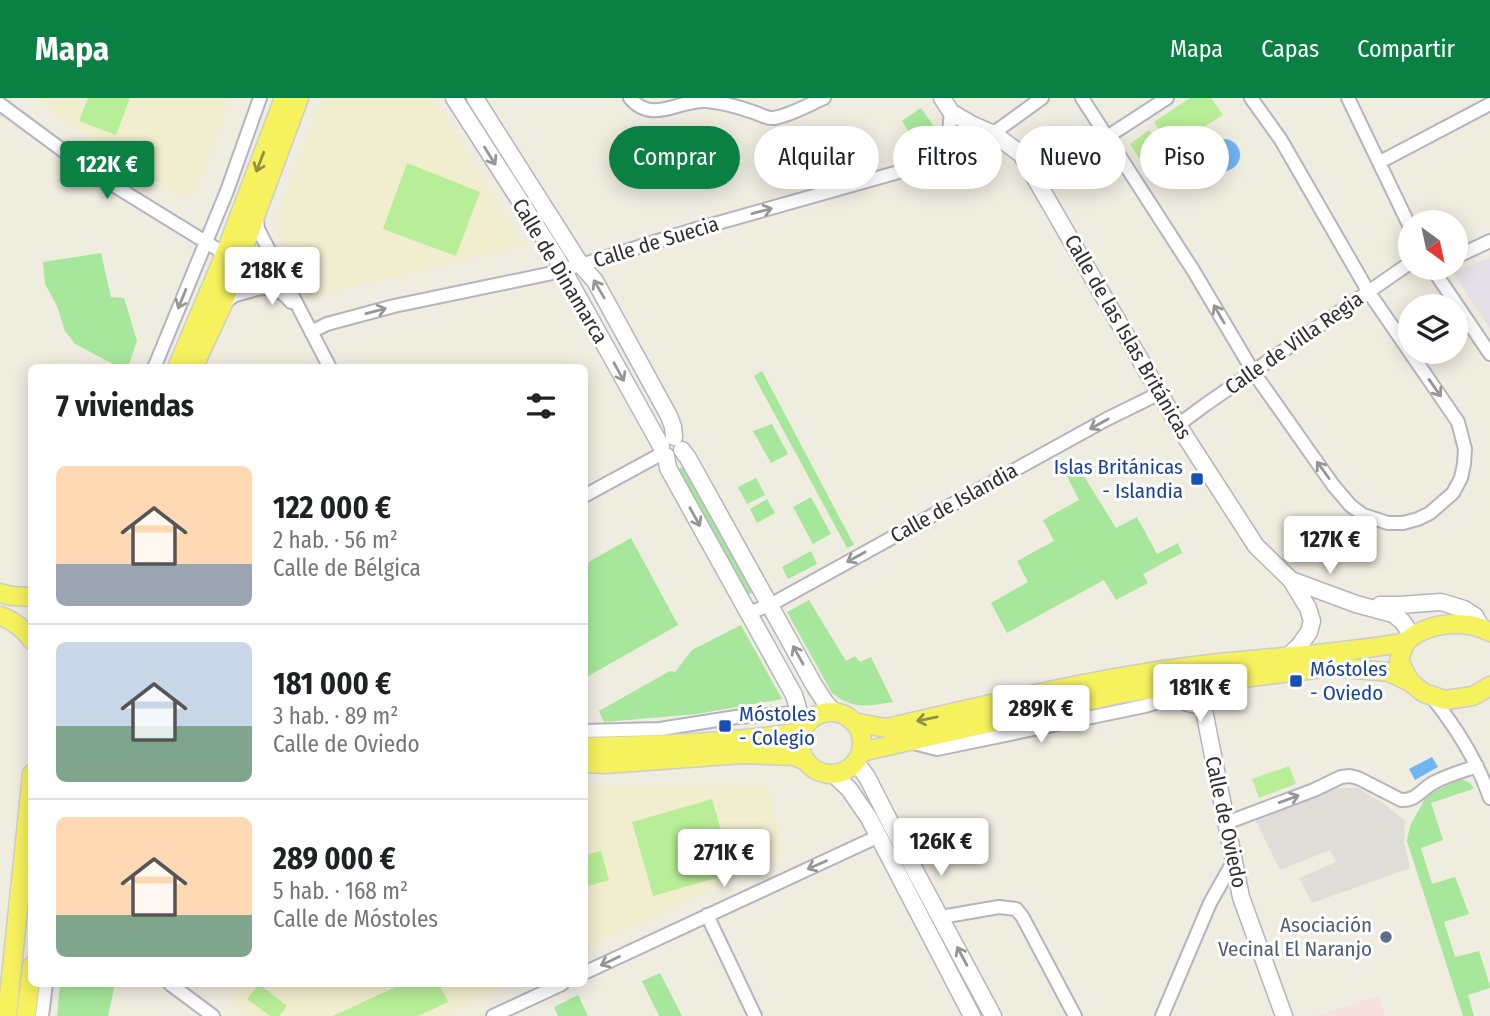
<!DOCTYPE html>
<html lang="es">
<head>
<meta charset="utf-8">
<style>
  body { margin:0; font-family:"Fira Sans Condensed",sans-serif; background:#f2f2f2; color:#202124; height:100vh; display:flex; flex-direction:column; font-size:26px; white-space:nowrap }
  * { box-sizing:border-box; margin:0 }
  p { font-size:23px; color:#757577 }
  .icon { flex:none; width:38px; height:38px; fill:none; stroke:currentColor; stroke-width:2; stroke-linecap:round; stroke-linejoin:round }
  .map { position:relative; flex:1; overflow:hidden }
  .panel { position:absolute; left:28px; top:266px; width:560px; height:623px; display:flex; flex-direction:column; background:#fff; border-radius:10px; box-shadow:0 4px 18px #0003 }
  .panel>* { flex:none }
  .guide { position:absolute; left:609px; top:28px; width:665px; height:63px; display:flex; gap:14px }
  .needle { width:46px; rotate:147deg }
  .tools { position:absolute; left:1398px; top:112px; display:grid; gap:14px }
  .tools a { display:grid; place-items:center; width:70px; height:70px; border-radius:50%; background:#fff; box-shadow:0 4px 18px #0003; font-size:35px }
  .price { position:absolute; translate:-50% -60px; padding:0 16px; border-radius:7px; background:#fff; color:#222; font-size:23px; line-height:46px; filter:drop-shadow(0 2px 4px #0008) }
  .price::after { content:''; position:absolute; left:50%; top:42px; width:21px; height:16px; margin-left:-10px; background:inherit; clip-path:polygon(0 0,100% 0,50% 100%) }
  .price.on { background:#0b8043; color:#fff }
  ul { padding:0; list-style:none }
  li { display:flex; align-items:center; gap:21px; height:175px; padding:0 28px }
  li+li { border-top:2px solid #e0e0e0 }
  li span { display:grid; place-items:center; flex:none; width:196px; height:140px; border-radius:10px; color:#555 }
  li>.icon { margin-inline-start:auto }
  span .icon { width:84px; height:84px; fill:#fffc; stroke-width:1 }
  li b { font-size:30px }
  h2 { display:flex; justify-content:space-between; align-items:center; height:84px; padding:0 28px; font-size:30px }
  .tag { padding:0 24px; border-radius:32px; background:#fff; box-shadow:0 4px 18px #0003; font-size:24px; line-height:63px }
  .tag.on { background:#0b8043; color:#fff }
  header { display:flex; align-items:center; gap:42px; box-sizing:border-box; height:98px; padding:0 35px; background:#0b8043; color:#fff }
  header strong { font-size:33px }
  nav { display:flex; gap:38px; margin-inline-start:auto; font-size:24px }
  .map>svg:first-child { display:block }
  .industrial { fill:#e4e0e8 }
  .education { fill:#f1edcf }
  .medical { fill:#f6e1de }
  .green { fill:#a6e79b }
  .pitch { fill:#b8ee97 }
  .plaza { fill:#dfddd7 }
  .water { fill:#70b6f4 }
  .lines { fill:none; stroke-linecap:round; stroke-linejoin:round }
  .street-casing { stroke:#b4b4c1; stroke-width:16 }
  .secondary-casing { stroke:#b4b4c1; stroke-width:19 }
  .primary-casing { stroke:#cdcdcd; stroke-width:21 }
  .street { stroke:#fff; stroke-width:12 }
  .secondary { stroke:#fff; stroke-width:16 }
  .primary { stroke:#f6f25e; stroke-width:18 }
  .oneway { stroke:#969696 }
  .oneway2 { stroke:#929046 }
  .transit-dot { fill:#1a4fb4; stroke:#fff; stroke-width:2.5 }
  .service-dot { fill:#5c6f8a; stroke:#fff; stroke-width:2.5 }
  .labels { text-anchor:middle; stroke-width:6; stroke-linejoin:round; paint-order:stroke }
  .street-label { font-size:21px; fill:#2e2e2e; stroke:#fff }
  .transit-label { font-size:21px; fill:#164399; stroke:#fff; text-anchor:start }
  .service-label { font-size:21px; fill:#4e5e75; stroke:#fff; text-anchor:end }
</style>
</head>
<body>
<header>
<strong>Mapa</strong>
<nav><a>Mapa</a><a>Capas</a><a>Compartir</a></nav>
</header>
<div class="map">
<svg width="1490" height="918" viewBox="0 0 1490 918">
  <rect width="100%" height="100%" fill="#efece0"/>
  <path class="industrial" d="M1490 160V231L1453 174Z"/>
  <path class="education" d="M36 0H231L196 94 182 99 55 16Z
    M323 0H433L525 148 309 199 279 138 278 115Z
    M585 687 769 688 783 757 585 851Z
    M232 886H513L444 918H247L232 906Z"/>
  <path class="medical" d="M1378 898 1385 918H1316Z"/>
  <path class="green" d="M921 10 938 34 918 48 902 23Z
    M663 38 664 66 639 67 638 39Z
    M101 155 111 199 124 200 137 243 128 269H119L75 246 65 233 57 208 45 186 43 164Z
    M762 273 854 447 847 450 754 278Z
    M772 326 788 356 771 365 753 333Z
    M1074 362 1116 430 1137 419 1157 456 1178 445 1182 455 1143 476 1148 485 1116 502 1104 482 1007 535 991 505 1028 484 1017 463 1054 443 1043 422 1079 402 1063 370Z
    M685 368 753 494 746 498 676 372Z
    M756 380 765 397 747 406 738 389Z
    M811 399 831 436 813 446 793 409Z
    M767 401 775 415 757 425 750 411Z
    M631 440 678 527 585 580V466Z
    M811 453 817 466 788 481 782 469Z
    M809 502 846 563 855 558 860 564 871 559 893 604C868 608 853 612 832 595L787 514Z
    M741 527 782 601 697 616 604 624 599 613 670 573 675 574 692 552Z
    M1461 681 1470 685 1474 690 1470 692 1431 705 1443 742 1421 750 1432 786 1455 779 1469 816 1444 824 1455 859 1479 853 1490 888V890L1468 897 1474 918H1463L1407 743 1410 728 1427 697Z
    M660 875 682 918H659L642 883Z
    M60 886H115L108 918H57Z
    M578 897 588 918H558L554 909Z"/>
  <path class="pitch" d="M88 0H130L116 37 79 23Z
    M1190 0H1211L1223 17 1171 50 1154 24Z
    M1149 32 1177 73 1157 86 1130 46Z
    M407 65 480 94 456 158 383 131Z
    M1289 668 1296 686 1259 700 1252 681Z
    M712 701 733 775 653 798 632 724Z
    M601 753 609 782 585 789V757Z
    M259 886 287 908 279 918H270L247 901Z
    M402 886H439L448 904 418 918H333Z"/>
  <path class="plaza" d="M1336 690H1358L1383 705 1405 723 1404 745 1410 770 1312 805 1299 780 1336 764 1330 752 1280 772 1255 721Z"/>
  <path class="water" d="M1208 57a16 16 0 1 1 32 0a16 16 0 1 1-32 0Z
    M1432 659 1438 669 1415 682 1409 671Z"/>
  <g class="lines">
    <defs>
      <path id="street" d="M630 0C653 27 679 1 706 3 721 4 739 9 753 14 760 16 767 21 774 20 791 17 808 7 824 0
        M1082 0 1193 172 1254 275 1333 387 1350 407 1363 417 1388 425H1403L1418 421 1430 415 1453 395 1461 380 1464 366 1465 351 1458 324 1368 193 1281 42 1251 0
        M1348 0 1410 129
        M0 6 92 74 230 159
        M1107 39 1167 0
        M943 61 948 44 951 14
        M1380 64 1490 6
        M256 116 258 131 330 270
        M1456 159 1490 143
        M1432 170 1490 256
        M225 205C235 195 237 197 250 193 267 187 280 190 291 204
        M311 234 327 226 394 208 548 176 581 167 693 132 966 55 1042 0
        M154 270 227 93 260 0
        M1178 327 1205 307 1410 165
        M584 398 663 355
        M749 515 770 507 1107 321 1160 295
        M1431 598C1456 629 1477 662 1490 700
        M584 633 660 631 736 619 799 615
        M909 644 937 651 1145 608 1175 599
        M1226 725 1314 692 1341 679 1350 678 1358 680 1401 702C1417 703 1422 690 1435 684 1448 677 1463 673 1477 668
        M707 817 755 918
        M941 819 999 809 1016 811 1022 818 1075 918
        M584 875 879 738
        M170 886 213 918
        M42 918 46 886
        M493 918 562 886
        M1162 918 1210 805 1233 764"/>
      <path id="secondary" d="M454 0 556 159 661 348
        M475 0 581 167 595 183 669 318 673 329 674 339
        M942 0 951 14 971 26 994 36 1021 56 1178 327 1256 448 1291 482 1308 510 1312 523 1309 534 1299 548 1287 559
        M682 352 688 360 814 587 825 604 834 614
        M666 358 668 370 794 597 804 631
        M1291 482 1356 506 1393 516 1402 523 1413 539
        M1380 507H1399L1441 504 1464 511 1475 518 1481 529
        M1161 590C1174 598 1187 608 1203 607L1216 593 1235 581
        M1203 607 1241 799 1284 918
        M856 664 867 679 912 767 993 918
        M833 676 849 691 869 720 972 918"/>
      <path id="primary" d="M177 270 225 156 284 0
        M193 270 222 208 299 0
        M0 495 12 498 32 499
        M0 518C11 521 25 532 32 542
        M1490 534C1466 521 1429 524 1408 542 1403 547 1401 556 1399 563L1410 584 1424 595 1445 602 1473 598 1490 588
        M800 645a31 31 0 1 1 62 0a31 31 0 1 1-62 0Z
        M853 624 886 630C988 607 1090 581 1194 568 1265 559 1336 557 1406 544
        M584 649C657 647 730 645 802 634
        M861 654 1122 595 1331 569 1389 574 1410 584
        M584 665 606 666 742 656 794 658 806 663
        M7 918 32 676
        M26 918 32 868"/>
    </defs>
    <use href="#street" class="street-casing"/>
    <use href="#secondary" class="secondary-casing"/>
    <use href="#primary" class="primary-casing"/>
    <use href="#street" class="street"/>
    <use href="#secondary" class="secondary"/>
    <use href="#primary" class="primary"/>
  </g>
  <defs><path id="oneway-shaft" d="M-6 0H5M1.5-3L5.5 0L1.5 3" fill="none" stroke-width="1.6" stroke-linecap="round" stroke-linejoin="round" transform="scale(1.75)"/></defs>
  <g class="oneway">
    <use href="#oneway-shaft" transform="translate(490 58) rotate(58)"/>
    <use href="#oneway-shaft" transform="translate(762 113) rotate(-15)"/>
    <use href="#oneway-shaft" transform="translate(599 191) rotate(-120)"/>
    <use href="#oneway-shaft" transform="translate(182 201) rotate(112)"/>
    <use href="#oneway-shaft" transform="translate(376 213) rotate(-15)"/>
    <use href="#oneway-shaft" transform="translate(1219 216) rotate(-120)"/>
    <use href="#oneway-shaft" transform="translate(619 274) rotate(61)"/>
    <use href="#oneway-shaft" transform="translate(1435 290) rotate(55)"/>
    <use href="#oneway-shaft" transform="translate(1099 326) rotate(151)"/>
    <use href="#oneway-shaft" transform="translate(1323 372) rotate(-126)"/>
    <use href="#oneway-shaft" transform="translate(695 419) rotate(61)"/>
    <use href="#oneway-shaft" transform="translate(856 459) rotate(151)"/>
    <use href="#oneway-shaft" transform="translate(798 557) rotate(-119)"/>
    <use href="#oneway-shaft" transform="translate(1289 701) rotate(-20)"/>
    <use href="#oneway-shaft" transform="translate(817 767) rotate(156)"/>
    <use href="#oneway-shaft" transform="translate(962 858) rotate(-118)"/>
    <use href="#oneway-shaft" transform="translate(610 863) rotate(155)"/>
  </g>
  <g class="oneway2">
    <use href="#oneway-shaft" transform="translate(260 64) rotate(111)"/>
    <use href="#oneway-shaft" transform="translate(927 621) rotate(168)"/>
  </g>
  <g class="transit-dot">
    <rect x="1190" y="374" width="14" height="14" rx="3.5"/>
    <rect x="1289" y="576" width="14" height="14" rx="3.5"/>
    <rect x="718" y="621" width="14" height="14" rx="3.5"/>
  </g>
  <circle class="service-dot" cx="1386" cy="839" r="7"/>
  <g class="labels">
    <g class="street-label">
      <text transform="translate(656 144) rotate(-17)" y="7">Calle de Suecia</text>
      <text transform="translate(560 173) rotate(59)" y="7">Calle de Dinamarca</text>
      <text transform="translate(1128 239) rotate(60)" y="7">Calle de las Islas Británicas</text>
      <text transform="translate(1294 245) rotate(-35)" y="7">Calle de Villa Regia</text>
      <text transform="translate(954 405) rotate(-29)" y="7">Calle de Islandia</text>
      <text transform="translate(1226 724) rotate(78)" y="7">Calle de Oviedo</text>
    </g>
    <g class="transit-label">
      <text x="1183" y="376" text-anchor="end">Islas Británicas<tspan x="1183" dy="24">- Islandia</tspan></text>
      <text x="1310" y="578">Móstoles<tspan x="1310" dy="24">- Oviedo</tspan></text>
      <text x="739" y="623">Móstoles<tspan x="739" dy="24">- Colegio</tspan></text>
    </g>
    <g class="service-label">
      <text x="1372" y="834">Asociación<tspan x="1372" dy="24">Vecinal El Naranjo</tspan></text>
    </g>
  </g>
</svg>
<div class="tools">
<a><svg class="needle" viewBox="-14 -14 28 28"><path d="M0-13l5 13h-10z" fill="#e53935"/><path d="M0 13l5-13h-10z" fill="#757577"/></svg></a>
<a><svg class="icon" aria-label="layers" viewBox="0 0 24 24"><path d="M12 4l9 5-9 5-9-5zM3 14l9 5 9-5"/></svg></a>
</div>
<b class="price on" style="left:107px;top:103px">122K €</b>
<b class="price" style="left:272px;top:209px">218K €</b>
<b class="price" style="left:1330px;top:478px">127K €</b>
<b class="price" style="left:1200px;top:626px">181K €</b>
<b class="price" style="left:1041px;top:647px">289K €</b>
<b class="price" style="left:941px;top:780px">126K €</b>
<b class="price" style="left:724px;top:791px">271K €</b>
<div class="guide">
<a class="tag on">Comprar</a>
<a class="tag">Alquilar</a>
<a class="tag">Filtros</a>
<a class="tag">Nuevo</a>
<a class="tag">Piso</a>
</div>
<section class="panel">
<h2>7 viviendas<svg class="icon" aria-label="filters" viewBox="0 0 24 24"><path d="M4 7h16M4 17h16"/><circle cx="9" cy="7" r="2"/><circle cx="15" cy="17" r="2"/></svg></h2>
<ul>
<li><span style="background:linear-gradient(#ffd9b3 70%,#9aa5b1 0)"><svg class="icon" aria-label="home" viewBox="0 0 24 24"><path d="M3 11l9-7 9 7M6 9v11h12V9"/></svg></span><div><b>122 000 €</b><p>2 hab. · 56 m²</p><p>Calle de Bélgica</p></div></li>
<li><span style="background:linear-gradient(#c9d6e8 60%,#7fa58c 0)"><svg class="icon" aria-label="home" viewBox="0 0 24 24"><path d="M3 11l9-7 9 7M6 9v11h12V9"/></svg></span><div><b>181 000 €</b><p>3 hab. · 89 m²</p><p>Calle de Oviedo</p></div></li>
<li><span style="background:linear-gradient(#ffd9b3 70%,#7fa58c 0)"><svg class="icon" aria-label="home" viewBox="0 0 24 24"><path d="M3 11l9-7 9 7M6 9v11h12V9"/></svg></span><div><b>289 000 €</b><p>5 hab. · 168 m²</p><p>Calle de Móstoles</p></div></li>
</ul>
</section>
</div>
</body>
</html>
